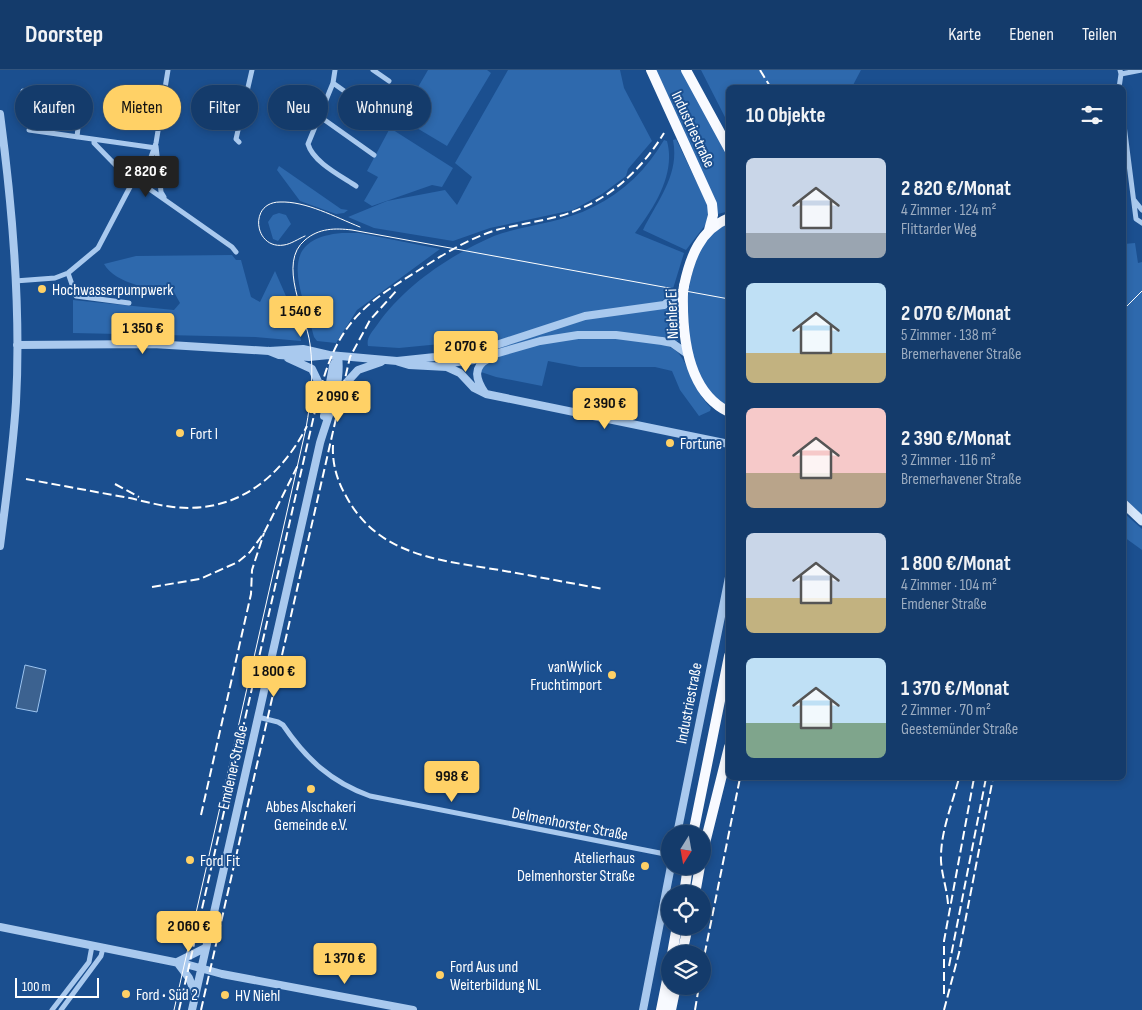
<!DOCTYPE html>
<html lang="de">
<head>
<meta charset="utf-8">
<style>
  body { margin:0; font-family:"Sofia Sans Condensed",sans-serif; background:#1d4271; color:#f1f3f6; height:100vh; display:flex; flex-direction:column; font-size:19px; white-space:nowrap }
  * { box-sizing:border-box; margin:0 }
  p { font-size:16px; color:#9dadc1 }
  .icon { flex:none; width:28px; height:28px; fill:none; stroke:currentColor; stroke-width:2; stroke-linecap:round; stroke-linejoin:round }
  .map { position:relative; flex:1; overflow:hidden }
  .side { position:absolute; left:726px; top:15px; width:400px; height:695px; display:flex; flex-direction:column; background:#143b6b; border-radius:8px; box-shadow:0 2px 8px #0003,0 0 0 1px #33557e }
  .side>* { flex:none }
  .hud { position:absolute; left:15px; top:15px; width:475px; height:45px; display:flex; gap:10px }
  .needle { width:32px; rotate:191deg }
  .buttons { position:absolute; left:661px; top:755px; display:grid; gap:10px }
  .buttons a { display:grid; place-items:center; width:50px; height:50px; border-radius:50%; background:#143b6b; box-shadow:0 2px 8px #0003,0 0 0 1px #33557e; font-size:25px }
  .scale { position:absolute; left:15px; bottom:12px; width:84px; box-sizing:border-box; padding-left:5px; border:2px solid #fff; border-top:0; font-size:14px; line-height:18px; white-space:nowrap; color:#fff; -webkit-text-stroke:4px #1b4f8f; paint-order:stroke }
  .price { position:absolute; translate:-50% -42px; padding:0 11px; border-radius:5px; background:#ffd166; color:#111; font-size:16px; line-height:32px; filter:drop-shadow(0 1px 2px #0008) }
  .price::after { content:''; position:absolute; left:50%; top:30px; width:15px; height:11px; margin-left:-8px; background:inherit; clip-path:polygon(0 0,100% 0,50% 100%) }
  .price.active { background:#222; color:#fff }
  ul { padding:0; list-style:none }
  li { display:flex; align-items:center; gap:15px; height:125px; padding:0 20px }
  li span { display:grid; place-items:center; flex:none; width:140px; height:100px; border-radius:8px; color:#555 }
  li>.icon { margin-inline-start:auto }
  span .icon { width:60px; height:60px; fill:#fffc; stroke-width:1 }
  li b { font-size:21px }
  h2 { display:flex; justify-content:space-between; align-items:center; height:60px; padding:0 20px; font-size:21px }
  .tag { padding:0 18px; border-radius:22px; background:#143b6b; box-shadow:0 2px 8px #0003,0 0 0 1px #33557e; font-size:18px; line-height:45px }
  .tag.active { background:#ffd166; color:#111 }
  header { display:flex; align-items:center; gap:30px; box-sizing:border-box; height:70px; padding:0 25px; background:#143b6b; border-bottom:1px solid #33557e }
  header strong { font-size:24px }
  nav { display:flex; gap:28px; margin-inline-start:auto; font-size:18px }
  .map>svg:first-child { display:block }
  .green { fill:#2e69ad }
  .water { fill:#3c6290; stroke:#9cc4f0 }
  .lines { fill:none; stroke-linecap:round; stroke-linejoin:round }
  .minor { stroke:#a9c9ee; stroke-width:5 }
  .tertiary { stroke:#a9c9ee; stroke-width:8 }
  .secondary { stroke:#d6e6fa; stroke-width:9 }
  .trunk { stroke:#f8faff; stroke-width:10 }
  .tram { stroke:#fff; stroke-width:1 }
  .rail { stroke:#fff; stroke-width:2; stroke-dasharray:9 4; stroke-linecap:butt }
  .trunk-bridge { stroke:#f8faff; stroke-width:10 }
  .poi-dot { fill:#ffd166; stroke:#1b4f8f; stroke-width:2 }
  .labels { text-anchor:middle; stroke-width:4; stroke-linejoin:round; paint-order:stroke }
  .street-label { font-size:16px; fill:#fff; stroke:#1b4f8f }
  .poi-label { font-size:16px; fill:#fff; stroke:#1b4f8f; text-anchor:start }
</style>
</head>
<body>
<header>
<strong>Doorstep</strong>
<nav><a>Karte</a><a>Ebenen</a><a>Teilen</a></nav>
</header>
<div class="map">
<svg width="1142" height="940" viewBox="0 0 1142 940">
  <rect width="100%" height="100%" fill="#1b4f8f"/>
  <path class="green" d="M428 0H487L491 3 447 76 400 48Z
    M508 0H620L624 18 652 71 628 99 626 106 602 124 573 140 490 158 453 171 374 158 348 147 387 131 445 120 457 135 472 107 455 93Z
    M655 0H682L729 87V141L718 144Z
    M701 0H861L852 17 729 18V55Z
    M390 58 453 98 442 117 432 115 372 136 364 131 378 107 367 101Z
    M676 69 709 138 706 154 686 180 643 160C657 131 680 105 673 70Z
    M664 70 667 71C676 104 654 138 635 163L684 183 672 222 661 232 585 243 503 269 467 278 461 272 399 278 368 276C366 268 372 262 377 255 404 216 450 185 494 166 526 154 560 154 593 137 624 122 647 99 664 70Z
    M279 96 341 139 348 140 344 143 336 144 300 131 277 100Z
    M279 143 286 145 291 154 278 171 273 169 268 152 273 145Z
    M729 151V339C682 310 679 235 697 188 699 183 701 175 704 170 710 163 721 157 729 151Z
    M342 163H359L440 179 357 240 336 273 317 271 314 267C303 223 272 169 342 163Z
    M1135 173 1138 193 1142 192V446L1124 430V174Z
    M232 185 236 190H241L251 227 260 232 275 201 296 249 301 271 255 267 73 263V230L174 240 180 233 175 224C153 218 116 215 104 194L136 186Z
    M674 235 677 237 679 270 677 271C663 266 649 265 635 264 572 256 530 270 471 288L470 286 494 280 575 251Z
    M569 268C592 268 667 265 680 285 693 304 693 319 711 338L710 341 699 346 680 320 672 301 655 297H580L548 291 542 316 496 307 478 301C500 278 540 274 569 268Z
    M1124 443 1142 459V480L1124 467Z"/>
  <path class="water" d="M25 595 46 600 37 642 16 638Z"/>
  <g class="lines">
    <path class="minor" d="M335 0 333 13 308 74C313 92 341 106 356 116
      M373 0 389 11
      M1120 0 1121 4 1142 0
      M333 13 382 48
      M1119 18 1121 4
      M23 21 43 23 77 32 80 38 77 67
      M319 46 374 85
      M1124 55 1136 149 1142 153
      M29 60 156 78
      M94 70V73L134 114
      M239 72 236 69 252 0
      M156 76 161 122 164 127
      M138 111 232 177 236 182
      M1134 130 1142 140
      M68 203 76 226 129 233
      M15 211 55 208 68 203 98 178 130 117 146 101 156 73 168 0
      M258 647 278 652 283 655C306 689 331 712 370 726L670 785
      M52 940 89 892 92 876
      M61 940 101 886 103 878"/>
    <path class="tertiary" d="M0 44C12 134 21 241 16 332 13 381 6 428 0 476
      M17 275 153 274 269 281 303 279 329 285
      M269 281 279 285 309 287 329 285 397 291 435 287 496 275 585 246 664 235 680 223
      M288 288 312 299 326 328
      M399 292 409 295 447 297 460 303 474 318 486 324 729 374
      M442 294 474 290 540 271 578 265H616L662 271 672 273 689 285
      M337 323 358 300 381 292
      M485 323C476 310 472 297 488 289
      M324 346 333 296 338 287
      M677 764 729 507
      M0 857 189 895 222 904 413 940
      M195 923 189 908 177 892 205 878
      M192 940 320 373C328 346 342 315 338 286
      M643 940 671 796"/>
    <path class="secondary" d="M1124 434 1142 451"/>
    <path class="trunk" d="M651 0 712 134 713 145 709 160
      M686 0 729 79
      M684 216C690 187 700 160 729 148
      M683 223C682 264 687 322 729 342
      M693 764 729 586
      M702 785 729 677
      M684 824 688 796
      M695 824 700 796
      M672 884 677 856
      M682 884 688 856
      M661 940 670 895
      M671 940 676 916"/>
    <path class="tram" d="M305 166C298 169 291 174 284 175 254 180 248 132 280 132 306 131 335 147 360 157
      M1124 239 1142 221
      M174 940 306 358C311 330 314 303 310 274 306 244 277 193 305 170 319 158 335 158 352 160L729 229"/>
    <path class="rail" d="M760 0 771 18
      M333 375C332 393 337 411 346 426 378 486 439 490 499 500 534 506 569 513 604 519
      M26 409C58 415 91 421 124 427 140 430 156 435 173 437 235 444 280 409 307 356
      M115 414 139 427
      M152 517 200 509 238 492 250 482 264 463 298 395
      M201 745 251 524 252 500 264 463
      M948 834C947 819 942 806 941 791 940 763 952 735 959 708
      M949 896 986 708
      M702 897 740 708
      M944 924V871L974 708
      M179 940 309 367C318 329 325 288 348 257 366 232 394 216 419 200 444 184 468 169 496 160 516 155 536 152 556 147 603 135 639 104 664 63
      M201 940 350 287 370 250 397 220
      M695 940 699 916
      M944 940 959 883 993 708"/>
    <path class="trunk-bridge" d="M683 223 684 216"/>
  </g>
  <g class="poi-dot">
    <circle cx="42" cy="219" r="5"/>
    <circle cx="180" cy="363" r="5"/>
    <circle cx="670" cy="373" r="5"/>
    <circle cx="612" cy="605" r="5"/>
    <circle cx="311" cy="719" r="5"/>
    <circle cx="190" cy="790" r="5"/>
    <circle cx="645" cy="796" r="5"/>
    <circle cx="440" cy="905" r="5"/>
    <circle cx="126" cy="924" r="5"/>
    <circle cx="225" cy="925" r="5"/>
  </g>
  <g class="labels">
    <g class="street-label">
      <text transform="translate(694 59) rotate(65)" y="6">Industriestraße</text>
      <text transform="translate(671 244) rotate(-92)" y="6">Niehler Ei</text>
      <text transform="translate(688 633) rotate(-79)" y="6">Industriestraße</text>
      <text transform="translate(232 697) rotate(-77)" y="6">Emdener Straße</text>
      <text transform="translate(570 753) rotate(11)" y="6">Delmenhorster Straße</text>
    </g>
    <g class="poi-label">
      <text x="52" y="225">Hochwasserpumpwerk</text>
      <text x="190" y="369">Fort I</text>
      <text x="680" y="379">Fortune</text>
      <text x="602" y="602" text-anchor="end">vanWylick<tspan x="602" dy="18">Fruchtimport</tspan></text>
      <text x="311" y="742" text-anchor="middle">Abbes Alschakeri<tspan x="311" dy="18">Gemeinde e.V.</tspan></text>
      <text x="635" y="793" text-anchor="end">Atelierhaus<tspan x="635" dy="18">Delmenhorster Straße</tspan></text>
      <text x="200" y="796">Ford Fit</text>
      <text x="450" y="902">Ford Aus und<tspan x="450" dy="18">Weiterbildung NL</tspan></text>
      <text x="136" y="930">Ford • Süd 2</text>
      <text x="235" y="931">HV Niehl</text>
    </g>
  </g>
</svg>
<div class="buttons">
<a><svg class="needle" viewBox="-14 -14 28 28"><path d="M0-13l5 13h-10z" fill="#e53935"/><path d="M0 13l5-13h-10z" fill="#9dadc1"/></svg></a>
<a><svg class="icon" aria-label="locate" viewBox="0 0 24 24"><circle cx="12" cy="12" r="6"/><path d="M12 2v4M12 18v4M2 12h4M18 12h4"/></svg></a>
<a><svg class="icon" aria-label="layers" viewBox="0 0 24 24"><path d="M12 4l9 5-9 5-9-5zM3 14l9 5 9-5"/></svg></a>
</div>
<div class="scale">100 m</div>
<b class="price active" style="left:146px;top:128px">2 820 €</b>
<b class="price" style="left:301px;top:268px">1 540 €</b>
<b class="price" style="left:143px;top:285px">1 350 €</b>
<b class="price" style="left:466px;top:303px">2 070 €</b>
<b class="price" style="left:338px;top:353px">2 090 €</b>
<b class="price" style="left:605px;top:360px">2 390 €</b>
<b class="price" style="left:274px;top:628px">1 800 €</b>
<b class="price" style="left:452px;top:733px">998 €</b>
<b class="price" style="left:189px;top:883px">2 060 €</b>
<b class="price" style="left:345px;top:915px">1 370 €</b>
<div class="hud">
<a class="tag">Kaufen</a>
<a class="tag active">Mieten</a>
<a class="tag">Filter</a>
<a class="tag">Neu</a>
<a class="tag">Wohnung</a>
</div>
<section class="side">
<h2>10 Objekte<svg class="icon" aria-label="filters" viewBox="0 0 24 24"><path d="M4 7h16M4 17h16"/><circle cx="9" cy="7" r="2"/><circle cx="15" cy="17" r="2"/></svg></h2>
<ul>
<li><span style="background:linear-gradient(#c9d6e8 75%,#9aa5b1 0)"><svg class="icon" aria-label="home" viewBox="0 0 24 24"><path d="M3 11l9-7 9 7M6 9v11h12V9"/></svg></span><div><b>2 820 €/Monat</b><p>4 Zimmer · 124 m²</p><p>Flittarder Weg</p></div></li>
<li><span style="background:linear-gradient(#bfe0f5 70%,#c2b280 0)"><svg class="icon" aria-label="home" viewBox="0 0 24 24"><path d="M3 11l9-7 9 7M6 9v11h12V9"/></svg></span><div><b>2 070 €/Monat</b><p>5 Zimmer · 138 m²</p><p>Bremerhavener Straße</p></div></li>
<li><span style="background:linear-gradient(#f6c9c9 65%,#b9a48a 0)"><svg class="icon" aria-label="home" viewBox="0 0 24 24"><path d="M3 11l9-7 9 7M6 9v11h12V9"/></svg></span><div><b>2 390 €/Monat</b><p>3 Zimmer · 116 m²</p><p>Bremerhavener Straße</p></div></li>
<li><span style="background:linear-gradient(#c9d6e8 65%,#c2b280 0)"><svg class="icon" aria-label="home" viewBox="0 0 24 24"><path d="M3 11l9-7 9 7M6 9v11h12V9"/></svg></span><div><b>1 800 €/Monat</b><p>4 Zimmer · 104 m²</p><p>Emdener Straße</p></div></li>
<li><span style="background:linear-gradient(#bfe0f5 65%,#7fa58c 0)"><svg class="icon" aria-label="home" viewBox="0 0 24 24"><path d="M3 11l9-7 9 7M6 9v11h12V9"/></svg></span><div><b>1 370 €/Monat</b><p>2 Zimmer · 70 m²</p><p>Geestemünder Straße</p></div></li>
</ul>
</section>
</div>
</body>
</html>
